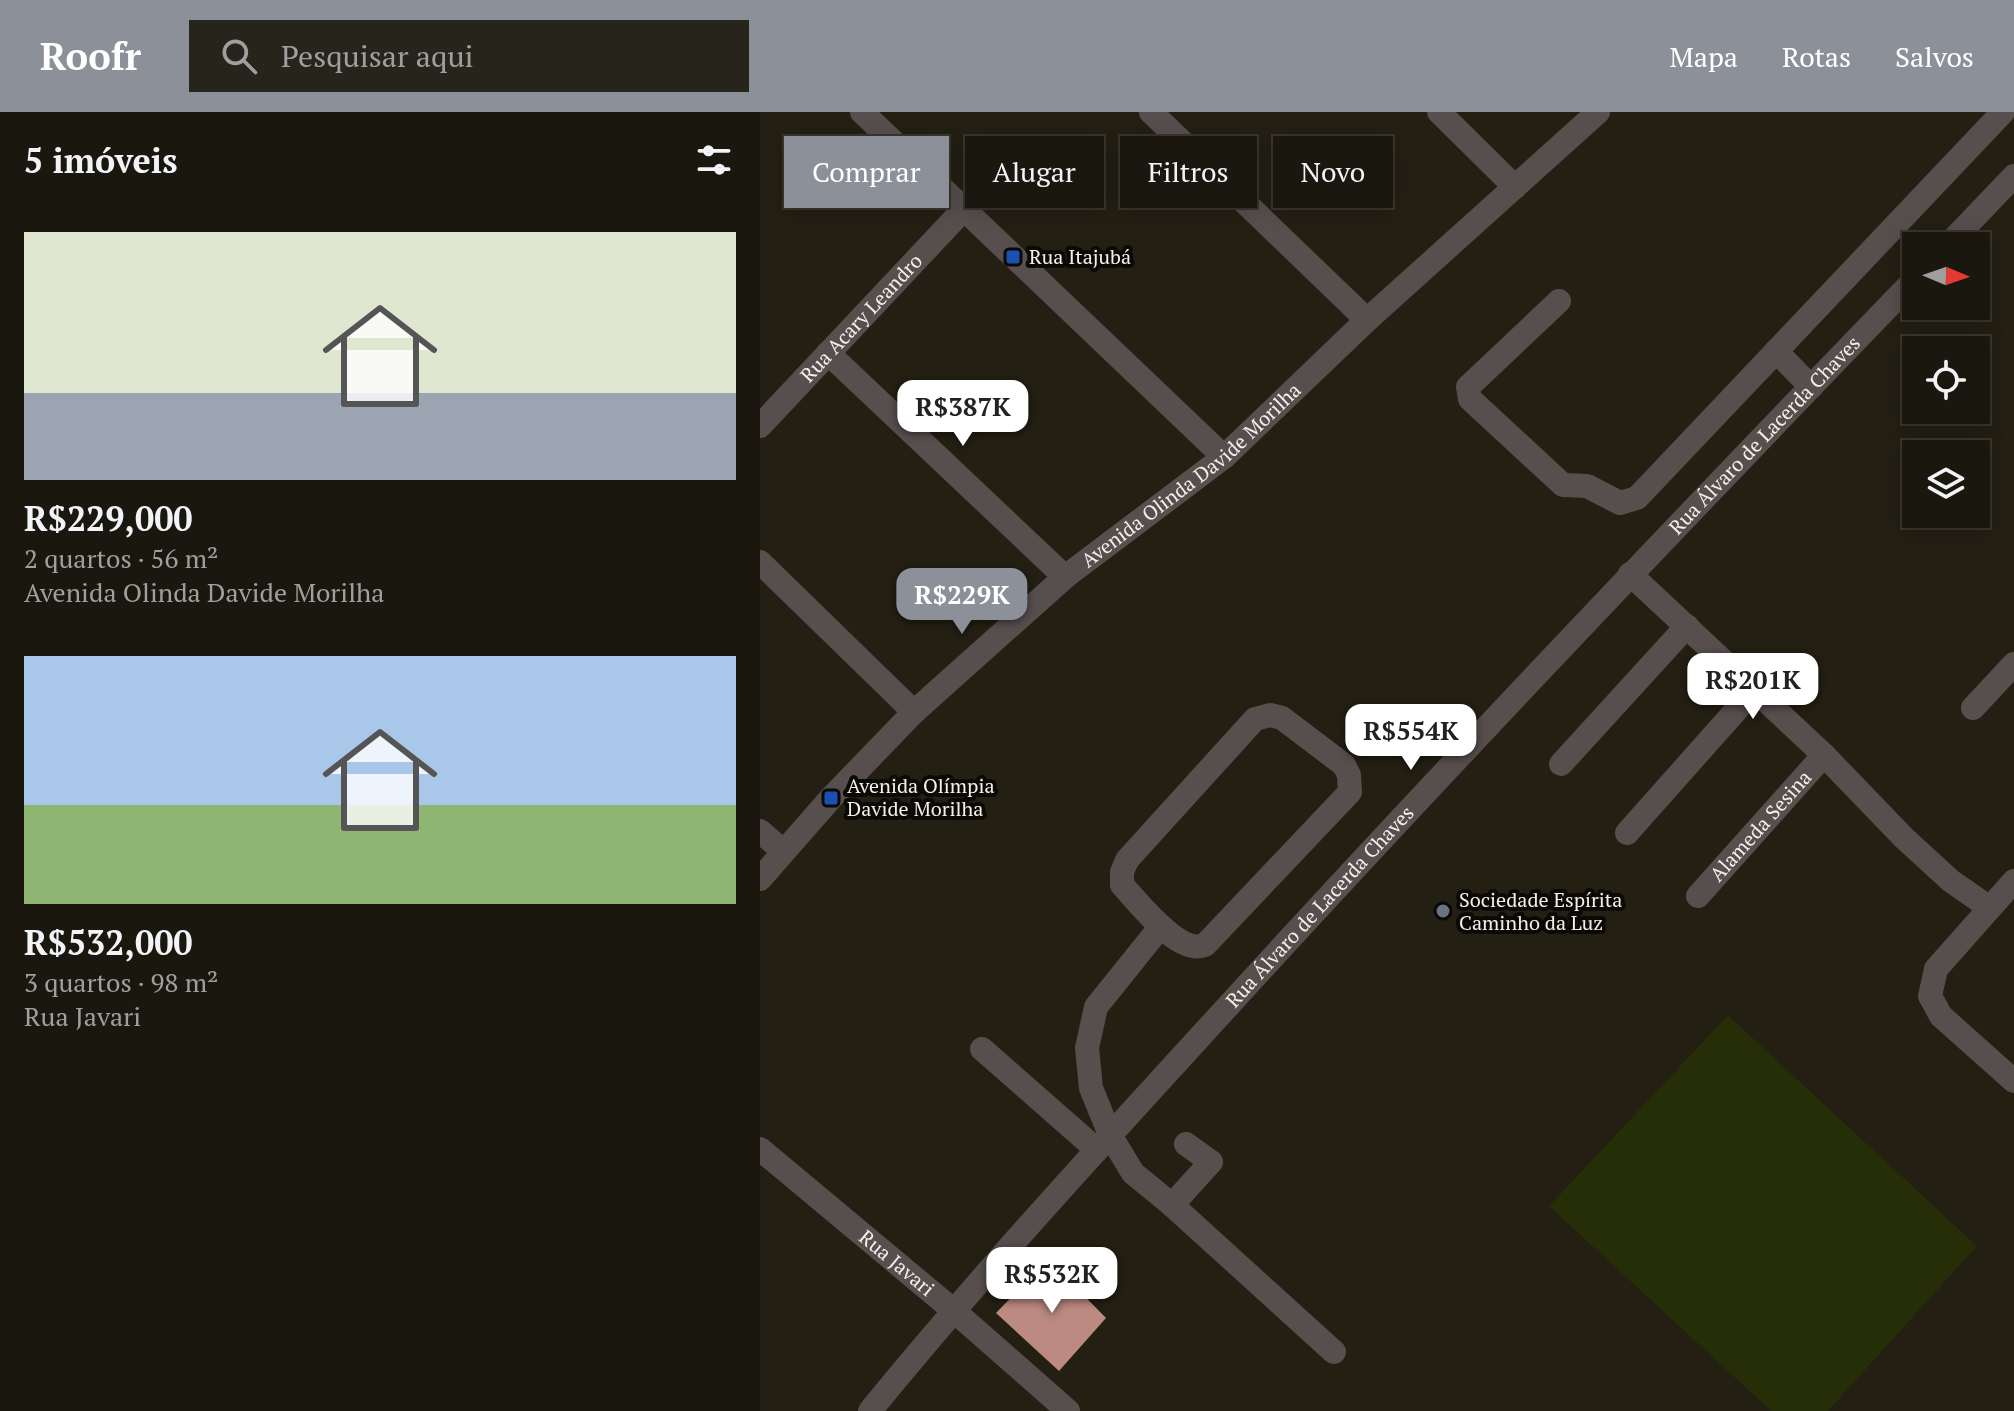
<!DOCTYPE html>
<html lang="pt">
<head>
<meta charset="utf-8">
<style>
  body { margin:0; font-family:"PT Serif",serif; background:#27241c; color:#f1f3f6; height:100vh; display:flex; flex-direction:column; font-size:30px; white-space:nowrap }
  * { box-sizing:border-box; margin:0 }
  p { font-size:26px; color:#9f9f9e }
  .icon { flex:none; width:44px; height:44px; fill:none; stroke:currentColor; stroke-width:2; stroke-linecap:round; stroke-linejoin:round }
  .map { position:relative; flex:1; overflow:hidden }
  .panel { display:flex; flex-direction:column; background:#1a170e; width:760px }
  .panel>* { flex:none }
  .hud { position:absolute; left:24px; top:24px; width:760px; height:72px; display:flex; gap:16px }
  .needle { width:52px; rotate:92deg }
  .buttons { position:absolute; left:1142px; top:120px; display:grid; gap:16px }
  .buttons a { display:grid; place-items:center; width:88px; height:88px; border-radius:0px; background:#1a170e; box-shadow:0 4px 20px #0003,0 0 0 2px #38362e; font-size:40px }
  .price { position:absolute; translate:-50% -68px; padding:0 18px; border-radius:16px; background:#fff; color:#222; font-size:26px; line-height:52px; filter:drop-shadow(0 2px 4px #0008) }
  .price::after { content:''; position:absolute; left:50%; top:48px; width:24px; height:18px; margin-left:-12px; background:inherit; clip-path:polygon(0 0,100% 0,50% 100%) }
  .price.selected { background:#8c9099; color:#fff }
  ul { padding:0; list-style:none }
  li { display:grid; align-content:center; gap:16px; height:424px; padding:0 24px }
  li span { display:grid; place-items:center; height:248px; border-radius:0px; color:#555 }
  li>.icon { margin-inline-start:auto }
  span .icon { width:144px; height:144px; fill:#fffc; stroke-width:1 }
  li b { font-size:34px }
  h2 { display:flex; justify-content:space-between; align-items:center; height:96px; padding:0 24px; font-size:34px }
  .tag { padding:0 28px; border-radius:0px; background:#1a170e; box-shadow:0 4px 20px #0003,0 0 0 2px #38362e; font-size:28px; line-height:72px }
  .tag.selected { background:#8c9099; color:#fff }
  header { display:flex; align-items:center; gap:48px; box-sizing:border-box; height:112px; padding:0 40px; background:#8c9099; color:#fff }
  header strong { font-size:38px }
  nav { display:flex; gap:44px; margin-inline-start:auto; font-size:28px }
  .search { width:560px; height:72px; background:#27241c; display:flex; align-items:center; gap:20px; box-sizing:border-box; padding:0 28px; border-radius:0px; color:#9f9f9e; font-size:30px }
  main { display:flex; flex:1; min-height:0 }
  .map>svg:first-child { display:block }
  .green { fill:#252e06 }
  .building { fill:#bc8a81 }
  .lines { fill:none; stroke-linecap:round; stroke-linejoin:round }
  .minor { stroke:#574f4e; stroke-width:24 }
  .transit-dot { fill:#1a4fb4; stroke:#0a0905; stroke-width:3 }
  .worship-dot { fill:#6b7280; stroke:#0a0905; stroke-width:3 }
  .labels { text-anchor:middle; stroke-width:8; stroke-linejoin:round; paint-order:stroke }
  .poi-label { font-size:20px; fill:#f2f0e8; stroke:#0a0905; text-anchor:start }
  .street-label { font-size:20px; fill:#f2f0e8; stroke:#0a0905 }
</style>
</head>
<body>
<header>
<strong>Roofr</strong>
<div class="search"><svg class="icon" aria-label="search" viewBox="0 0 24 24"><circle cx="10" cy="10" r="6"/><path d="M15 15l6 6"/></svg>Pesquisar aqui</div>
<nav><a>Mapa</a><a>Rotas</a><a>Salvos</a></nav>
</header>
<main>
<section class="panel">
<h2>5 imóveis<svg class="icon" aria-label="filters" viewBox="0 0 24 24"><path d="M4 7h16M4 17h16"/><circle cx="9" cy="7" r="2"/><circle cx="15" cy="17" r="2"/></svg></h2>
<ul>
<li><span style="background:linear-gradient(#dfe7d0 65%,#9aa5b1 0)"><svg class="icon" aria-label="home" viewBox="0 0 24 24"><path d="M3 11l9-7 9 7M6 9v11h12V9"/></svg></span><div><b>R$229,000</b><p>2 quartos · 56 m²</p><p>Avenida Olinda Davide Morilha</p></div></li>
<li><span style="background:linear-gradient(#a9c7e8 60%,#8fb573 0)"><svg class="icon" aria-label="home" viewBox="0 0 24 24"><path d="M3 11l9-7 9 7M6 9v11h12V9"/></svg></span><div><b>R$532,000</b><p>3 quartos · 98 m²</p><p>Rua Javari</p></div></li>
</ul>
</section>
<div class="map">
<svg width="1254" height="1299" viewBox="0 0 1254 1299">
  <rect width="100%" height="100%" fill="#231f13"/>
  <path class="green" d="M968 903 1217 1134 1068 1299H1011L789 1094Z"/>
  <path class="building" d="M288 1147 346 1206 299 1259 236 1201Z"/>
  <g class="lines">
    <g class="minor">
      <path d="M102 0 464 345"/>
      <path d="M391 0 607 208"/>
      <path d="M679 0 755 75"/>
      <path d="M1187 134 1254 64"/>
      <path d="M799 189 708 275 710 287 803 373 827 374 860 391 877 386 1243 0"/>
      <path d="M1016 239 1051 275"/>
      <path d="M68 241 305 465"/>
      <path id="s1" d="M0 314 203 98"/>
      <path d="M0 450 154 600"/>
      <path d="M870 462 1064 643 1144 726 1191 769 1230 796"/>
      <path d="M1213 596 1254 552"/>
      <path d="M510 603 522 606 584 653 589 663 590 680 445 833C419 844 379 791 362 773V760L367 748 495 607Z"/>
      <path d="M801 652 927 514"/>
      <path d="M0 719 23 739"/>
      <path d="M867 721 995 577"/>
      <path id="s2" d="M0 767 71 686 154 600 305 465 464 345 607 208 838 0"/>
      <path d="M1254 769 1176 857 1170 884 1181 904 1254 969"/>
      <path id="s3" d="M938 784 1064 643"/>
      <path d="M401 814 336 895 327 936 331 976 350 1023 373 1061 412 1093 574 1240"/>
      <path d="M222 937 337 1038"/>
      <path id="s4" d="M0 1037 193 1198 308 1299"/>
      <path d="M412 1093 451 1050 426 1032"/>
      <path id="s5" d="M110 1299C221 1163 340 1034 459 904 687 654 921 409 1156 166"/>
    </g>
  </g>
  <g class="transit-dot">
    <rect x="245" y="137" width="16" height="16" rx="4"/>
    <rect x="63" y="678" width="16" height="16" rx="4"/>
  </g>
  <circle class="worship-dot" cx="683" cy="799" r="8"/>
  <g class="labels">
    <g class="poi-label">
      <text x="269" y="152">Rua Itajubá</text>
      <text x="87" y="681">Avenida Olímpia<tspan x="87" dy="23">Davide Morilha</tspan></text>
      <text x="699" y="795">Sociedade Espírita<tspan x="699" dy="23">Caminho da Luz</tspan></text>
    </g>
    <g class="street-label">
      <text dy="7" stroke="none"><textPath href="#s1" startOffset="148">Rua Acary Leandro</textPath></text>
      <text dy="7" stroke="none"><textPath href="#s5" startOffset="1324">Rua Álvaro de Lacerda Chaves</textPath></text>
      <text dy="7" stroke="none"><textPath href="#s2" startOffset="592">Avenida Olinda Davide Morilha</textPath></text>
      <text dy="7" stroke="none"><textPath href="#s3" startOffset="94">Alameda Sesina</textPath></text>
      <text dy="7" stroke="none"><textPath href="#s5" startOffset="676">Rua Álvaro de Lacerda Chaves</textPath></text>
      <text dy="7" stroke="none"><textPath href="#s4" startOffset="178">Rua Javari</textPath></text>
    </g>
  </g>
</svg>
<div class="buttons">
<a><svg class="needle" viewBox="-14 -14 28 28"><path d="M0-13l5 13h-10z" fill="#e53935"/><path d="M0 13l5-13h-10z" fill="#9f9f9e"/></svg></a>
<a><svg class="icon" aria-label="locate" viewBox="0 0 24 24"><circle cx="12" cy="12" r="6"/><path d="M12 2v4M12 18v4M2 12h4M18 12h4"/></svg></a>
<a><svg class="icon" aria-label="layers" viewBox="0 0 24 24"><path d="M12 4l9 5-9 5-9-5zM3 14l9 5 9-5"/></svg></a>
</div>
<b class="price" style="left:203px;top:336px">R$387K</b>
<b class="price selected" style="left:202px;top:524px">R$229K</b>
<b class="price" style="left:993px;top:609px">R$201K</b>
<b class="price" style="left:651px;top:660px">R$554K</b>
<b class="price" style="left:292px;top:1203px">R$532K</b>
<div class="hud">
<a class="tag selected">Comprar</a>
<a class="tag">Alugar</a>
<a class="tag">Filtros</a>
<a class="tag">Novo</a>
</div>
</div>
</main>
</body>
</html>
